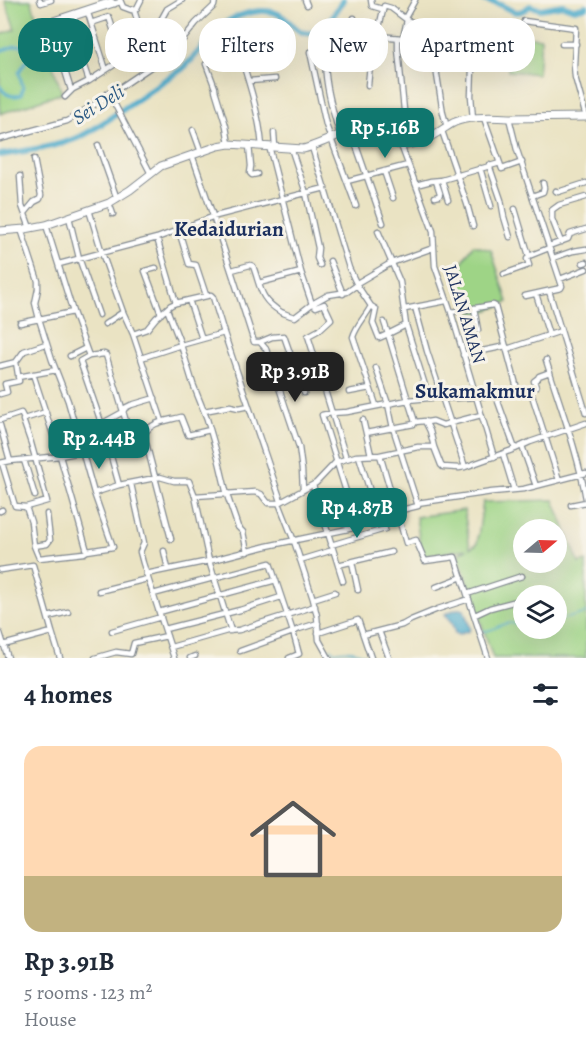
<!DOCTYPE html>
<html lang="en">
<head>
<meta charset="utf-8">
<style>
  body { margin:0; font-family:Alegreya,serif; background:#f6f6f7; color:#1f2937; height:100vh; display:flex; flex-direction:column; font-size:22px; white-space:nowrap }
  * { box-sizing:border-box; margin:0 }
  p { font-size:20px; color:#747a83 }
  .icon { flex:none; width:33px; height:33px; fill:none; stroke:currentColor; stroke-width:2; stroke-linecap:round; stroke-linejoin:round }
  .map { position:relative; height:658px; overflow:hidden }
  .sheet { display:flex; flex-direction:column; background:#fff; flex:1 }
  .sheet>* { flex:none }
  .banner { position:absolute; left:18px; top:18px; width:550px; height:54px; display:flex; gap:12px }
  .needle { width:39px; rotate:71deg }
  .tools { position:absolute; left:513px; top:519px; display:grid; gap:12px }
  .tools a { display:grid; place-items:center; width:54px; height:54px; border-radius:50%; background:#fff; box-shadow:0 6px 24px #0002; font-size:30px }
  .price { position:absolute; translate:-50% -51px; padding:0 14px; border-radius:12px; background:#0f766e; color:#fff; font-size:20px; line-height:39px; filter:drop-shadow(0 2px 3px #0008) }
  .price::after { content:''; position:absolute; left:50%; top:36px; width:18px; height:14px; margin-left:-9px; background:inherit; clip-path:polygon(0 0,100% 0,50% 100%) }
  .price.on { background:#222; color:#fff }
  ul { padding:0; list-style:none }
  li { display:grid; align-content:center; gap:12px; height:318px; padding:0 24px }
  li span { display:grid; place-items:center; height:186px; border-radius:18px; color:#555 }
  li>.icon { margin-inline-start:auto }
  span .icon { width:108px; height:108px; fill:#fffc; stroke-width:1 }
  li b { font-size:26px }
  h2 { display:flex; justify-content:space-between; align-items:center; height:72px; padding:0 24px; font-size:26px }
  .chip { padding:0 21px; border-radius:24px; background:#fff; box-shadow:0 6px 24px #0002; font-size:21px; line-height:54px }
  .chip.on { background:#0f766e; color:#fff }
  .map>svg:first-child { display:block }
  .green { fill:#9ed486; stroke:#5c8272; stroke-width:1.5; fill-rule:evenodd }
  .water { fill:#4caacb; stroke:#346c94; stroke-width:1.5 }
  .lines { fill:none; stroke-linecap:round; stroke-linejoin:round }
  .stream { stroke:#4caacb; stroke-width:1.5 }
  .canal { stroke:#4caacb; stroke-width:3 }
  .river { stroke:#4caacb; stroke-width:6 }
  .minor-casing { stroke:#828990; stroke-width:7 }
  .major-casing { stroke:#828990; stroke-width:9 }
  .minor { stroke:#fff; stroke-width:4.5 }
  .major { stroke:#fff; stroke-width:7 }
  .labels { text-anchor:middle; stroke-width:6; stroke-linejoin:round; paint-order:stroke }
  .street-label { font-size:18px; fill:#1b2f5e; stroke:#f7f3e8 }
  .water-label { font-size:20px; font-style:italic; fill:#2c5a84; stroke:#f7f3e8 }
  .quarter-label { font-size:21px; font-weight:bold; fill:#1b2f5e; stroke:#f7f3e8 }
</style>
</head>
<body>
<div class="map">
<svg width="586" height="658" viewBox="0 0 586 658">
  <rect width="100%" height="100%" fill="#f7f3e8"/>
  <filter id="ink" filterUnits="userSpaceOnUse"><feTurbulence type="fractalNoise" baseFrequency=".0167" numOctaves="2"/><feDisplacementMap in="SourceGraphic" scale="12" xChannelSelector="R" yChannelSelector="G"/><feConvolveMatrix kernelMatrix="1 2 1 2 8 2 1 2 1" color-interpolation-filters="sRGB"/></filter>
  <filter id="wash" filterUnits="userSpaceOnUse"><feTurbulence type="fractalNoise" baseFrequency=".008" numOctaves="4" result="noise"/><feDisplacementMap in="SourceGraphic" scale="24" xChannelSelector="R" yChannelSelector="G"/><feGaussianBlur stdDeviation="1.35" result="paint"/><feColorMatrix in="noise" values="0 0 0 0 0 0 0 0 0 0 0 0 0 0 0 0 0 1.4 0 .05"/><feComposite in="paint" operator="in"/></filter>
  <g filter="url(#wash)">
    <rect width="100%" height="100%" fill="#eae3c3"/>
    <path class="green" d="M5 0H31L62 93 0 114V35L15 29Z
      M510 35 541 38 538 74 508 71Z
      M473 245 491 250 508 302 485 312 473 313 454 275Z
      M554 500 579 563 586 561V658H493L458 554 467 549 422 556 416 517 464 510 470 548 477 544 483 502ZM524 530H556V562H524ZM524 596H556V628H524Z"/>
    <path class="water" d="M456 609H461L464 610 470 628 469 631 458 635 455 633 452 624 445 614Z"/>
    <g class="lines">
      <path class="stream" d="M556 621 586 613
        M525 628 530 634 534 635 541 628
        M481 631C498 633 500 616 524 627
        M331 649 335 652C347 649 356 651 367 656V658"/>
      <path class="canal" d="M0 51C14 48 22 37 29 57L19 72 23 88 21 95C11 98 4 94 0 86"/>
      <path class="river" d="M483 0C488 2 493 2 498 4 512 9 515 18 530 6L540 9 563 5 574 9 586 6
        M0 155C27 150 54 148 80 137 88 133 96 128 103 123 123 110 141 97 159 84 167 78 175 74 182 69 205 50 212 24 242 15 254 11 267 9 278 14 286 18 292 26 300 31 319 42 335 14 343 0"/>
    </g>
  </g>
  <g filter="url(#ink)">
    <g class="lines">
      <defs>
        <path id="minor" d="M40 0 41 3 51 0
          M120 0 123 7 131 10 137 8 141 0
          M305 0 307 5
          M371 0 372 6 382 9
          M134 10 152 67
          M88 13 106 70
          M354 18 357 44
          M405 18 415 0
          M68 19 89 81
          M524 21 576 28 574 65 575 77 586 117
          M44 23 111 1 115 4
          M91 23 109 17 123 59 89 81 71 90 51 26 68 19 120 2
          M157 27 167 9 182 0
          M377 36 384 6 391 8 407 20 433 31 437 75 443 113 447 127
          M398 39V49L404 110 401 145 433 231 435 266 451 312 494 457
          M237 44C247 77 259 111 262 146
          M562 44H576
          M310 52 326 125 356 206
          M224 57 206 64 215 88V90L226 126 229 144
          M472 69 471 96 473 119
          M249 81 275 79
          M368 85 370 65 368 38
          M109 92 112 94 111 97H107V94Z
          M112 93 173 52 196 23 214 6 215 0
          M65 97 72 90
          M111 97 151 174
          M484 118 502 169 522 162
          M509 118 517 150 562 286 561 288 525 296
          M193 130 201 152
          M351 131 383 223
          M442 131 467 204 473 226
          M274 133 275 147
          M340 135C334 116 321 73 327 53L331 50 357 44 371 37 377 36 403 38 407 20
          M0 139 67 121 107 97
          M98 145 117 199
          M249 145 251 166 250 173 252 175 257 174
          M312 147 349 268 357 285 371 306C366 316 356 326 353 337L376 405
          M291 148 306 193 318 248 317 258 320 265
          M192 155C214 217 234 279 254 342H260L266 349 299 447 302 470 303 490
          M489 165 501 200 504 217 510 237
          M480 168 491 206
          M384 171 393 198
          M20 176 22 206 30 228
          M442 180 448 200
          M347 181 408 165
          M416 185 431 181 442 180 500 163
          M556 191 558 192 586 183
          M532 196 543 192 544 188 543 183
          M435 197 439 196 440 193 436 181
          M109 203 113 214
          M89 210 102 253 123 312 133 334 162 421
          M25 213 34 202 40 199 41 195 34 159
          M69 217 79 258 99 315
          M46 225 73 312 89 356
          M21 229 38 281V289L35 303 39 319 52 360 68 401 94 493 113 547 87 551 84 553 39 558 34 546 31 522 26 507
          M179 231 189 264 196 265 206 295
          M378 231 400 282 406 325 429 398C439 397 448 399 458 398 482 398 506 393 530 389L559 480
          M157 238 176 303
          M561 242 552 219V210L559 205 586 197
          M549 246 568 239 570 234 586 229
          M529 256 549 248
          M553 258 573 251 586 249
          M330 261 343 294
          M583 263 586 262
          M59 264 157 238 212 217 325 188
          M156 268 145 271 161 314
          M232 270 250 265 253 266C261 287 259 299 281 312 286 314 290 316 295 317L312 304 301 272 269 146
          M504 274 529 265 527 259 529 256 515 209
          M560 279 586 269
          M259 283 301 272
          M357 283 391 263 433 248
          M549 291 586 413
          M536 294 549 335
          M189 300 202 339
          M312 304 328 295 347 292 357 285
          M313 304 316 307 324 304 331 319 319 330 308 336 346 458
          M371 306 376 309 373 323 379 338 388 334 384 322
          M415 307 427 351 465 467
          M474 308 478 330
          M167 309 181 345 193 384 207 419 218 457 227 495 238 527 243 532 247 552
          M405 309 446 301
          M451 312 493 305 495 306 518 392
          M20 323 73 312
          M105 324 123 312
          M406 325 388 334 408 400 429 398
          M133 334 147 329 156 318 171 305 176 303 211 295 213 297 224 333
          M260 342 272 337 284 336 304 393
          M507 349 561 331
          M463 355 506 346
          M70 356 86 348
          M141 358 181 345 224 333 281 501
          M546 360C560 406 578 452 586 499
          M16 362 24 351 46 344
          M0 366 16 362
          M33 374 60 456 87 551
          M18 377 56 370
          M276 379 294 373H303L318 369
          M530 389 536 387 534 381 538 378 539 376 550 372
          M349 392 370 388
          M0 394 7 392 5 384 19 381 16 362
          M496 396 515 449
          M204 411 230 406 239 408 249 406
          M0 420 21 413 24 419
          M363 420 371 455
          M427 422 433 421 443 425 481 415
          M0 425 10 461
          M366 433 414 424 415 422 425 421 430 431 434 447
          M54 437 101 424 123 412 125 408 131 405 155 398
          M522 446 536 486
          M503 454 514 490
          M380 455 406 543 416 540 425 561 455 557 488 658
          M359 456 377 514
          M24 460 35 496
          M0 463 10 461 60 456 108 447
          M2 463 15 506 26 507 47 501 31 443 23 420 24 419 46 412
          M131 484 144 543 140 552 143 563 174 658
          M119 485 103 428 80 361 89 356 104 354 106 355 128 428
          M313 485 338 565
          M94 493 119 485 160 477 174 481H189L195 496 209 561 231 631
          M195 496 255 492 261 494 268 503H279L316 483 336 462 356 456 380 455 418 447H434L441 465 443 467 459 468 465 467 515 449 530 442 586 423
          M279 503 294 541 313 599 317 616 319 640 329 658
          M417 503 492 492 524 489 586 473
          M571 505 586 502
          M351 506 373 503
          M0 511 2 510
          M354 517 397 511 418 506 393 428 388 404 376 368
          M171 539 144 435C151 421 167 421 181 417L188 435 210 430
          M331 545 385 529
          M34 546 47 544 50 540 47 514
          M164 551 168 569
          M300 560 333 550
          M352 562 358 590
          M0 570 33 565 52 632 60 658
          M146 574 209 561 267 546 353 528 355 524 354 517 322 415 331 413 347 412 408 400 415 422
          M343 581 338 565 391 552
          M436 587 462 577
          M99 591 147 579
          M153 594 270 563 293 632 240 651
          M467 594 522 576
          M536 596 537 595
          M313 599 335 592
          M159 612 276 580
          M475 615 490 608 524 599
          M48 617 68 612
          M165 629 240 610 281 597
          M112 631 161 617
          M379 631 389 658
          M0 633 8 658
          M318 633 358 620 371 658
          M363 635 402 625 411 620 438 609 469 599
          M3 645 52 632
          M171 647 227 631 239 630 315 606
          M95 658 116 652 131 654 134 643 167 636
          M190 658 195 656
          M289 658 299 654 293 632 299 629 318 623"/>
        <path id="major" d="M0 231 25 229 46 225 109 203 130 190 161 166 218 146 229 144 303 149C318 146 354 126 365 128 380 131 388 147 407 145 427 142 437 132 453 123 467 116 494 117 509 118L586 117"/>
      </defs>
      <use href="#minor" class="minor-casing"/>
      <use href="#major" class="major-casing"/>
      <use href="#minor" class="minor"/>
      <use href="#major" class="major"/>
    </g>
  </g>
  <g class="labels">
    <g class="street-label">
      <text transform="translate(465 314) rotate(73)" y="6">JALAN AMAN</text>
    </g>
    <g class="water-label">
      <text transform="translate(98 104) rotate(-32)" y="7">Sei Deli</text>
    </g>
    <g class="quarter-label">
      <text x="229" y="236">Kedaidurian</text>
      <text x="475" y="398">Sukamakmur</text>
    </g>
  </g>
</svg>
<div class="tools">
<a><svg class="needle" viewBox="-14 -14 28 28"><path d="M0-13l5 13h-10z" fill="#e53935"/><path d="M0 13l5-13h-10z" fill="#747a83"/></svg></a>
<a><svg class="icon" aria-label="layers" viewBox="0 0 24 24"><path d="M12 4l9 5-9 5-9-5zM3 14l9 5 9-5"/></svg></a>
</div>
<b class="price" style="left:385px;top:159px">Rp 5.16B</b>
<b class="price on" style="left:295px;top:403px">Rp 3.91B</b>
<b class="price" style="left:99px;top:470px">Rp 2.44B</b>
<b class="price" style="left:357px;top:539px">Rp 4.87B</b>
<div class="banner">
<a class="chip on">Buy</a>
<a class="chip">Rent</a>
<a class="chip">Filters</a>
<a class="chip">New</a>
<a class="chip">Apartment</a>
</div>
</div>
<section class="sheet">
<h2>4 homes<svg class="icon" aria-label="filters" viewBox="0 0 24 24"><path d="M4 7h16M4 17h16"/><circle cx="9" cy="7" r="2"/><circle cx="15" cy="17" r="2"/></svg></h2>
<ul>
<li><span style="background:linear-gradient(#ffd9b3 70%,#c2b280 0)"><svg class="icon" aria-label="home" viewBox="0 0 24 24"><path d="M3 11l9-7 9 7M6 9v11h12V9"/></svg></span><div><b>Rp 3.91B</b><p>5 rooms · 123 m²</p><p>House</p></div></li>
</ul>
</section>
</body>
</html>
